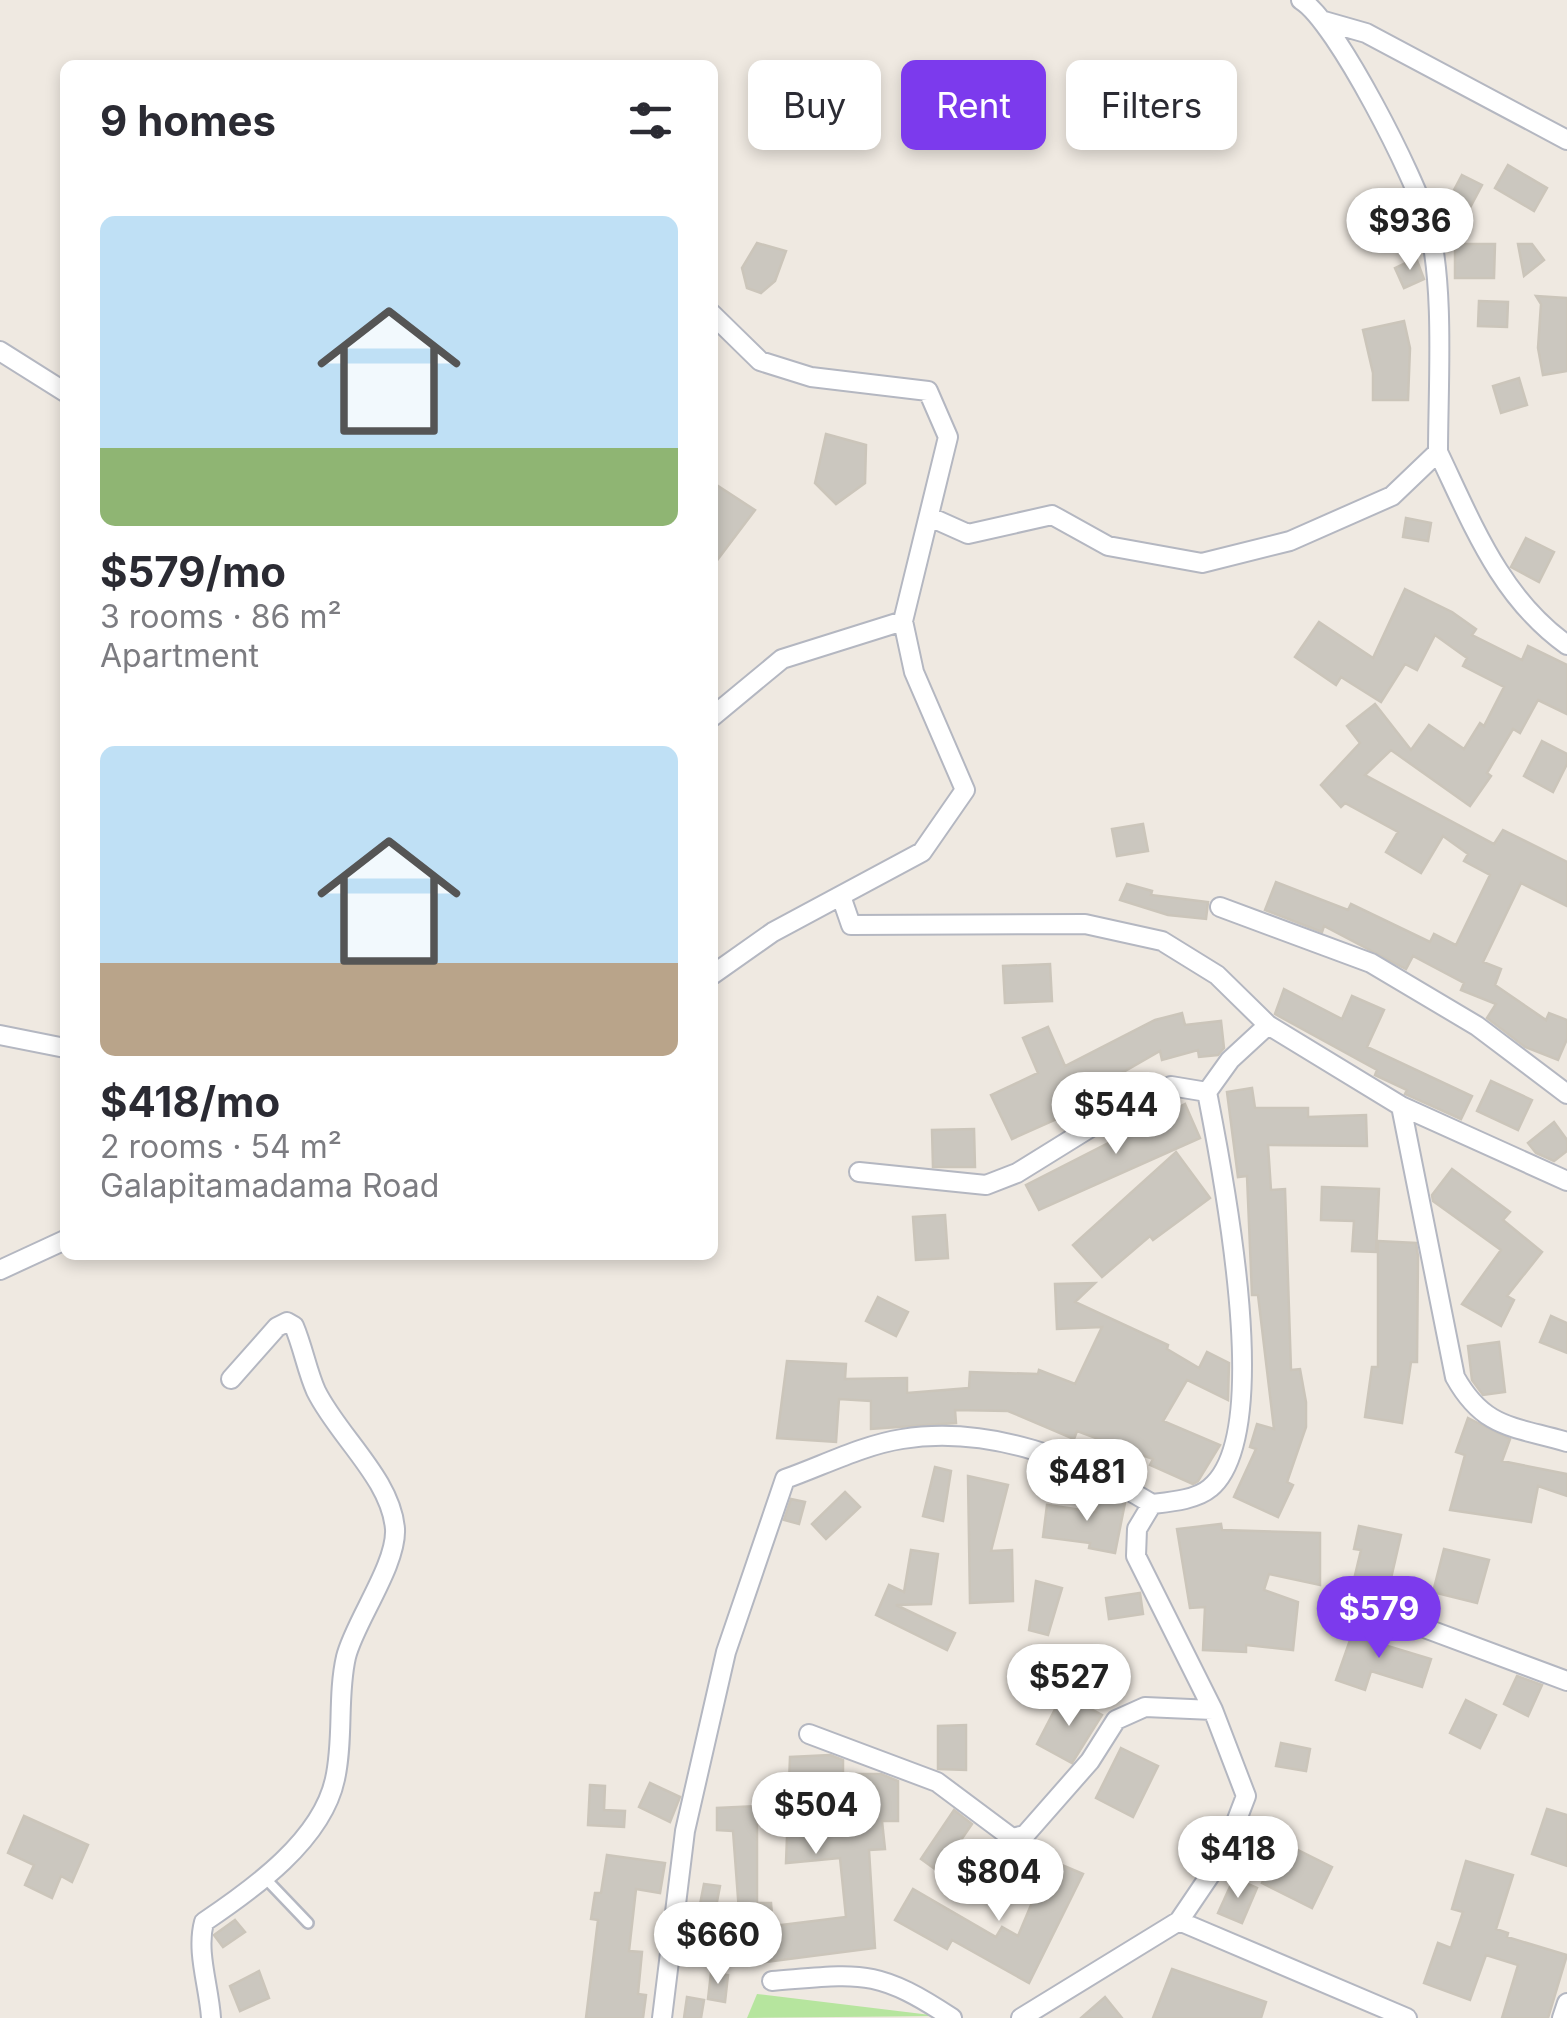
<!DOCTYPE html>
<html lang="en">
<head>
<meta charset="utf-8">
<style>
  body { margin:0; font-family:Inter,sans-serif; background:#f7f7f7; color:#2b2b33; height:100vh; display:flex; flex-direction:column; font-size:38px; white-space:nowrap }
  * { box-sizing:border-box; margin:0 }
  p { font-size:32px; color:#7c7c81 }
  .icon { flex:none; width:55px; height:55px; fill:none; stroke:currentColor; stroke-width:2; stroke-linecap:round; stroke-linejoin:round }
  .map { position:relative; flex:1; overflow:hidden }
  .sheet { position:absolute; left:60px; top:60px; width:658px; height:1200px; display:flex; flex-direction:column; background:#fff; border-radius:15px; box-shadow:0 5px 15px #0003 }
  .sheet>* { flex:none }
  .banner { position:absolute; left:748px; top:60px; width:668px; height:90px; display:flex; gap:20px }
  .price { position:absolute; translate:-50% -85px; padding:0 22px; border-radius:35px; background:#fff; color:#222; font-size:32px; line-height:65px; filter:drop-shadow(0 2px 5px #0008) }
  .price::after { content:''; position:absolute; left:50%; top:60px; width:30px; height:22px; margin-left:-15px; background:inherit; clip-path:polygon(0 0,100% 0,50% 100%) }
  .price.current { background:#7c3aed; color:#fff }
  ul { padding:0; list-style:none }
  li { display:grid; align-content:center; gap:20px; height:530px; padding:0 40px }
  li span { display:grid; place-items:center; height:310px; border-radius:15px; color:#555 }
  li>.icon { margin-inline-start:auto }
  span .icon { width:180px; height:180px; fill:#fffc; stroke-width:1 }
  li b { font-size:42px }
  h2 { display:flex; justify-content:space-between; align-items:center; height:120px; padding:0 40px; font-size:42px }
  .tag { padding:0 35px; border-radius:15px; background:#fff; box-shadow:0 5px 15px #0003; font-size:35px; line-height:90px }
  .tag.current { background:#7c3aed; color:#fff }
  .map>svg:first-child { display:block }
  .green { fill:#b6e59e }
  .building { fill:#cbc7bf; stroke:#cbc5ba; stroke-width:2.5 }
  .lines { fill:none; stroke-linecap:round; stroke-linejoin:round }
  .lane-casing { stroke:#b4b7c1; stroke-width:14 }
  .street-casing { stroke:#b4b7c1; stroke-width:22 }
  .lane { stroke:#fff; stroke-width:9 }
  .street { stroke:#fff; stroke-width:18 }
</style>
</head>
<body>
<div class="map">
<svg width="1567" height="2018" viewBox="0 0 1567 2018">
  <rect width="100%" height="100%" fill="#efe9e1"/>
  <path class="green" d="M757 1994 939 2016 747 2018Z"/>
  <path class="building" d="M1508 165 1547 188 1534 211 1495 188Z
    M1462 175 1482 185 1465 217 1445 207Z
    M757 243 786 251 775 281 761 293 747 288 742 268Z
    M1455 244H1495L1494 278H1455Z
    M1518 244H1532L1544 260 1524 276Z
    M1416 258 1424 279 1404 288 1395 268Z
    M1536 296 1567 298V371L1543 375 1538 348 1541 304Z
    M1479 301 1508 302 1507 327 1478 326Z
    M1404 321 1410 348 1408 400H1373V373L1363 330Z
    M1519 378 1527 405 1501 413 1493 386Z
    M826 434 866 445 865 483 836 504 815 483Z
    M712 482 755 510 712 567Z
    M1406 518 1431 523 1428 541 1403 537Z
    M1526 538 1554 552 1539 582 1511 567Z
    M1405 589 1452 612 1476 629 1472 635 1522 660 1528 646 1567 665V714L1538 700 1520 733 1513 729 1487 773 1491 776 1470 806 1391 750 1365 775 1494 844 1503 830 1567 862V906L1521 883 1483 962 1501 969 1495 985 1546 1020 1549 1013 1567 1020V1039L1558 1060 1525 1047 1487 1018 1496 1004 1461 990 1464 983 1413 956 1406 969 1324 926 1322 932 1265 910 1276 882 1348 910 1351 904 1430 942 1434 934 1456 945 1490 875 1464 861 1468 854 1443 836 1421 873 1386 852 1398 832 1345 803 1341 807 1321 785 1360 743 1347 726 1375 704 1411 750 1429 725 1464 749 1480 723 1484 726 1504 687 1463 666 1467 658 1435 635 1417 670 1405 664 1381 702 1341 677 1336 685 1295 657 1319 622 1373 658Z
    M1542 741 1567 754V764L1553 792 1524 776Z
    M1143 824 1148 851 1117 856 1112 829Z
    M1127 884 1152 891 1151 895 1208 902 1206 919 1168 915 1120 900Z
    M1050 964 1052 1001 1005 1003 1003 966Z
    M1284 989 1342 1019 1352 996 1384 1010 1367 1047 1472 1096 1461 1119 1405 1094 1407 1090 1375 1075 1377 1070 1275 1014Z
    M1182 1013 1185 1025 1221 1021 1224 1048 1218 1055 1199 1057 1198 1050 1162 1060 1160 1051 1120 1074 1126 1088 1012 1139 991 1095 1038 1073 1023 1038 1048 1027 1065 1066 1155 1020Z
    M1491 1081 1532 1100 1518 1130 1477 1111Z
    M1252 1088 1255 1108H1308V1117L1366 1115 1367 1146 1268 1145 1271 1190 1285 1189 1291 1370 1300 1369 1306 1402V1427L1287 1482 1293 1485 1278 1517 1234 1497 1256 1449 1250 1447 1257 1424 1274 1429 1258 1295H1252L1247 1176 1238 1177 1227 1092Z
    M1185 1104 1200 1138 1039 1210 1026 1185Z
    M1554 1122 1567 1140V1151L1554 1161 1536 1153 1528 1143Z
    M974 1129 975 1167H933L932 1130Z
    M1176 1152 1210 1198 1153 1240 1150 1236 1102 1277 1073 1245Z
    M1452 1169 1510 1212 1503 1220 1542 1252 1507 1296 1514 1300 1501 1326 1462 1304 1501 1250 1433 1201 1432 1195Z
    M1322 1187 1379 1189 1376 1252 1352 1251 1354 1221 1321 1220Z
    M945 1215 948 1258 916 1260 913 1217Z
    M1378 1241 1416 1243 1418 1256 1417 1362H1411L1402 1423 1365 1417 1372 1367H1378Z
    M1095 1283 1075 1302 1168 1345 1167 1349 1199 1368 1207 1352 1229 1363 1228 1400 1187 1380 1163 1421 1220 1445 1198 1481 1193 1484 1150 1465 1153 1459 1077 1431 1074 1439 1008 1411 955 1410 956 1423 871 1429V1401L839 1399 836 1442 777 1438 787 1361 846 1364 845 1379 907 1378V1393L969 1388 970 1372 1038 1374 1039 1370 1075 1384 1102 1327 1057 1329 1055 1284Z
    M878 1297 908 1312 896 1336 866 1321Z
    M1551 1316 1567 1323V1353L1540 1342Z
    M1499 1342 1505 1392 1483 1395 1472 1380 1468 1346Z
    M1468 1418 1510 1439 1502 1461 1567 1474V1496L1538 1486 1531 1522 1450 1510 1465 1455 1456 1452Z
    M935 1467 951 1471 943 1521 923 1516Z
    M968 1476 1008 1485 991 1551 1012 1550 1013 1601 970 1603Z
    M1100 1490 1125 1503 1115 1553 1089 1548 1090 1543 1043 1537 1047 1505 1096 1512Z
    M845 1492 860 1507 826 1539 812 1524Z
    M791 1499 805 1502 799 1524 784 1520Z
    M1221 1524 1222 1530 1320 1533V1585L1269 1574 1264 1590 1298 1602 1293 1650 1246 1645V1652L1203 1650 1205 1607 1190 1608 1177 1529Z
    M1359 1526 1401 1535 1386 1600 1351 1592 1361 1550 1354 1549Z
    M1444 1549 1489 1560 1477 1603 1433 1592Z
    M911 1550 938 1554 931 1604 896 1605 955 1633 947 1650 876 1615 889 1585 904 1592Z
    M1036 1581 1062 1588 1048 1635 1029 1630Z
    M1140 1593 1143 1614 1109 1619 1106 1598Z
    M1356 1623 1385 1634 1381 1644 1431 1659 1422 1687 1371 1671 1365 1690 1336 1680Z
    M1517 1676 1542 1685 1528 1716 1504 1704Z
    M1063 1694 1102 1715 1072 1763 1037 1744Z
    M1466 1700 1496 1715 1480 1748 1450 1733Z
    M966 1725V1770L938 1769V1726Z
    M1281 1743 1310 1749 1306 1771 1276 1766Z
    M1121 1748 1158 1766 1133 1817 1096 1798Z
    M830 1755 843 1760V1774H881L898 1781V1821H882L885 1849 869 1850 875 1948 743 1965 733 1831 717 1830V1808L757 1806V1903H771L773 1926 846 1917 840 1858 786 1863 790 1757Z
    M650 1783 680 1797 670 1822 639 1807Z
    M590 1785 605 1786 604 1810 625 1811 624 1827 588 1825Z
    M1547 1809 1567 1815V1866L1532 1854Z
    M954 1810 972 1824 939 1872 921 1859Z
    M24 1816 88 1845 72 1882 61 1876 52 1898 25 1885 34 1865 8 1853Z
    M1282 1842 1332 1867 1312 1908 1262 1883Z
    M607 1855 665 1863 660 1893 636 1889 629 1951 642 1952 638 1994 646 1995 643 2018H586L598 1920 591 1919 595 1893H601Z
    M1050 1860 1083 1874 1029 1983 952 1940 947 1949 895 1920 913 1889 996 1937 1002 1927 1018 1936Z
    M1466 1861 1513 1875 1496 1929 1508 1933 1507 1937 1567 1955 1548 2018H1502L1518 1965 1486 1955 1470 2000 1424 1983 1438 1943 1451 1948 1463 1912 1452 1909Z
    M1234 1878 1257 1888 1242 1923 1218 1913Z
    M704 1884 720 1886 710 1938 694 1935Z
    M235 1920 245 1932 223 1947 214 1935Z
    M1172 1969 1266 2002 1261 2018H1153Z
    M259 1971 269 1998 240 2011 230 1986Z
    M711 1973 728 1975 725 2002 708 1999Z
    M687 1997 704 2000 701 2018H684Z
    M1105 1997 1122 2018H1081Z"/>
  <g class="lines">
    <defs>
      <path id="lane" d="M265 1878 308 1923"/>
      <path id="street" d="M1324 21 1366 33 1567 140
        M712 314 760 361 811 377 928 391 948 437 903 621 914 672 965 790 922 852 773 932 712 975
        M0 351 65 392
        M1438 452C1473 525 1500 597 1567 645
        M930 517 968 534 1052 515 1108 546 1202 563 1290 541 1392 496 1438 452C1438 388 1445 284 1428 223 1417 181 1336 21 1301 0
        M712 717 782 659 903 621
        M842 899 851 925 1085 924 1162 941 1217 975 1268 1025 1401 1106 1455 1377C1484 1429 1513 1426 1567 1442
        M1220 907 1371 963 1477 1026 1567 1094
        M0 1035 65 1048
        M1401 1106 1567 1181
        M859 1172 986 1185 1017 1173 1117 1111 1171 1086 1207 1092
        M0 1270 65 1240
        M1152 1504C1169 1502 1196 1500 1210 1488 1276 1434 1222 1169 1207 1092L1230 1060 1268 1025
        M1395 1617 1567 1681
        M809 1734 937 1782 1012 1838 1025 1835 1090 1761 1116 1720 1145 1707 1213 1710
        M1179 1921 1407 2018
        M772 1981C860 1974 875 1967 952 2018
        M211 2018C209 1986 196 1952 204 1922 253 1889 322 1840 335 1779 344 1739 337 1696 346 1657 354 1623 397 1565 395 1529 391 1479 338 1436 316 1391 307 1371 303 1347 294 1326L287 1322 277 1327 231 1379
        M662 2018 685 1831 726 1652 785 1479C822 1466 863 1445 902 1439 989 1425 1080 1460 1152 1504L1137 1529 1136 1556 1213 1710 1246 1796 1223 1856 1179 1921 1021 2018
        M1562 2018 1567 2003"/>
    </defs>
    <use href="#lane" class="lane-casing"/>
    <use href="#street" class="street-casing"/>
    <use href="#lane" class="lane"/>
    <use href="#street" class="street"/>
  </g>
</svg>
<b class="price" style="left:1410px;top:273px">$936</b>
<b class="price" style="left:1116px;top:1157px">$544</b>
<b class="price" style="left:1087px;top:1524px">$481</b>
<b class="price current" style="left:1379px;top:1661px">$579</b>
<b class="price" style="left:1069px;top:1729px">$527</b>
<b class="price" style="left:816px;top:1857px">$504</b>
<b class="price" style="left:1238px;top:1901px">$418</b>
<b class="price" style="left:999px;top:1924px">$804</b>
<b class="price" style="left:718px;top:1987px">$660</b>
<div class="banner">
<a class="tag">Buy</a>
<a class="tag current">Rent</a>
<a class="tag">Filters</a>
</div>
<section class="sheet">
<h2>9 homes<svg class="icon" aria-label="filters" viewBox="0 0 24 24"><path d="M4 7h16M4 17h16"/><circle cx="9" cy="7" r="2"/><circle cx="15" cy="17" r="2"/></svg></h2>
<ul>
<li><span style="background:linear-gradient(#bfe0f5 75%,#8fb573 0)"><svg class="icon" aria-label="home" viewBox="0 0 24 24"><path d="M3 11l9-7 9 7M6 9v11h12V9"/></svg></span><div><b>$579/mo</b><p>3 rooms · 86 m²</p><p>Apartment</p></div></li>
<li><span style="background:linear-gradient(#bfe0f5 70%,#b9a48a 0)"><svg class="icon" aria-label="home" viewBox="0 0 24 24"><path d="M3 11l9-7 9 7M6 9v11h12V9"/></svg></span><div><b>$418/mo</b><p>2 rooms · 54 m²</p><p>Galapitamadama Road</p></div></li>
</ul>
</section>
</div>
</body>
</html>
